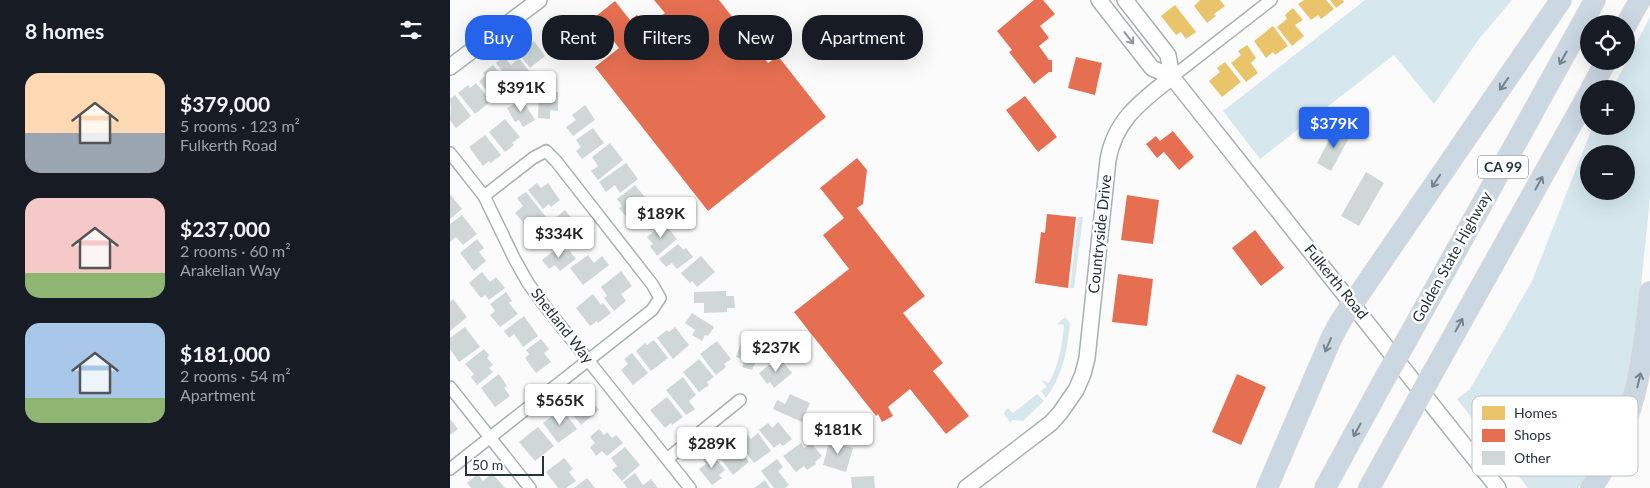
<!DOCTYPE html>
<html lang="en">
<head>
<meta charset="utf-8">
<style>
  body { margin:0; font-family:Lato,sans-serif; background:#20242c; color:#f1f3f6; height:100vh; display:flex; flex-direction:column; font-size:19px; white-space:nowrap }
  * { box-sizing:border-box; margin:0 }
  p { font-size:16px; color:#9ea1a6 }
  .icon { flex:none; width:28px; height:28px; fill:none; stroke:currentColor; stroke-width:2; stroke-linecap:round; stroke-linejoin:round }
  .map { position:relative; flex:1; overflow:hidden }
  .sheet { display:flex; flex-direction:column; background:#171b24; width:450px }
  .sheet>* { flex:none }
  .hud { position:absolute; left:15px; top:15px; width:475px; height:45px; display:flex; gap:10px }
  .controls { position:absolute; left:1130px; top:15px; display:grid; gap:10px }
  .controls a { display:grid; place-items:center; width:55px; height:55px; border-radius:50%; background:#171b24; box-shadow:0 5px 20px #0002; font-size:25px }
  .scale { position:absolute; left:15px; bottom:12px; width:79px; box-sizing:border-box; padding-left:5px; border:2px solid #223339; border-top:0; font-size:14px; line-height:18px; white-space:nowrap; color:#223339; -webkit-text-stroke:4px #fff; paint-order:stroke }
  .price { position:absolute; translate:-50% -42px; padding:0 11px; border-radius:5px; background:#fff; color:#222; font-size:16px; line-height:32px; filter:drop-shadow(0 1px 2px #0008) }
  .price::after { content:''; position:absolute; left:50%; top:30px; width:15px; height:11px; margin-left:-8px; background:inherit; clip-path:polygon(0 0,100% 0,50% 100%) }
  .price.active { background:#2563eb; color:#fff }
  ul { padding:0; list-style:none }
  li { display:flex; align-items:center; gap:15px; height:125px; padding:0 25px }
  li span { display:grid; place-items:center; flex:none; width:140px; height:100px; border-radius:15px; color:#555 }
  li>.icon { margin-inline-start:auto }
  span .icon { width:60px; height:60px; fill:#fffc; stroke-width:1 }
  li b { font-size:21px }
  h2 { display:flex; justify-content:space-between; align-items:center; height:60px; padding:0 25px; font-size:21px }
  .tag { padding:0 18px; border-radius:20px; background:#171b24; box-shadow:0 5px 20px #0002; font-size:18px; line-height:45px }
  .tag.active { background:#2563eb; color:#fff }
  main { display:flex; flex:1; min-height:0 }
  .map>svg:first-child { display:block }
  .green { fill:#d6e8ee; fill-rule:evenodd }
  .homes { fill:#e9c46a }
  .shops { fill:#e76f51 }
  .building { fill:#cfd8d7 }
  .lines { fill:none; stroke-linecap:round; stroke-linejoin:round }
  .street-casing { stroke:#a8b0b2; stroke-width:14 }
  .secondary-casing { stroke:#a8b0b2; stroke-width:18 }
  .highway-casing { stroke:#d6d9da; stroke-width:22 }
  .street { stroke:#fefefe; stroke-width:11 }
  .secondary { stroke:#fefefe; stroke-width:15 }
  .highway { stroke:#cbd7e1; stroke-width:20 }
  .highway-bridge-casing { stroke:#d6d9da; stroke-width:22; stroke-linecap:butt }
  .highway-bridge { stroke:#cbd7e1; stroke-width:20 }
  .oneway { stroke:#90989c }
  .oneway2 { stroke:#76858d }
  .labels { text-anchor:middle; stroke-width:5; stroke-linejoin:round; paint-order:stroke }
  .shield { fill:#fff; stroke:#647074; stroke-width:1 }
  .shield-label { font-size:14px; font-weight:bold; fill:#223339 }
  .street-label { font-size:15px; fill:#223339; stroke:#fff }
  .key { fill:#fff; stroke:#bdc2c4; stroke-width:1 }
  .key-label { font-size:14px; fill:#223339 }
</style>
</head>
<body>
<main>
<section class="sheet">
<h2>8 homes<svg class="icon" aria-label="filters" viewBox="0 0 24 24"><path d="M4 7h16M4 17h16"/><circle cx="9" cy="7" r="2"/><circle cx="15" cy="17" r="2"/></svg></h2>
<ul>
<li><span style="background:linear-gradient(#ffd9b3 60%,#9aa5b1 0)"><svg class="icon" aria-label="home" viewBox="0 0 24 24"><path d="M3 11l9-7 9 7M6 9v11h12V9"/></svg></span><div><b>$379,000</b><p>5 rooms · 123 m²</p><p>Fulkerth Road</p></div></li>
<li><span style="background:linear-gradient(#f6c9c9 75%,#8fb573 0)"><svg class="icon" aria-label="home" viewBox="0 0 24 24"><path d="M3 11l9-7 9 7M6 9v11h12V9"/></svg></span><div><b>$237,000</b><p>2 rooms · 60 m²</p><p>Arakelian Way</p></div></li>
<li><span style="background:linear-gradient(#a9c7e8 75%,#8fb573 0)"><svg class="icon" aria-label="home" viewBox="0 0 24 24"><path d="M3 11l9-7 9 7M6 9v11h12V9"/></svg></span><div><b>$181,000</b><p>2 rooms · 54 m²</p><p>Apartment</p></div></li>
</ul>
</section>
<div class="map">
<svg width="1200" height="488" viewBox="0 0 1200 488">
  <rect width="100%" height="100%" fill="#fbfbfb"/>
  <path class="green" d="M915 0H1062L1029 39 984 104 944 55 810 159 773 111Z
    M1200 17V197L1184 355 1176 395 1163 433 1140 472 1128 488H1078L1007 399 1020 389 1082 281 1143 126H1176V89H1162ZM1139 154H1176V191H1139Z
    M628 217H633L624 288H620Z
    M615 317 620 324C617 351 613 375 596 398L591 391 597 387 592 380 599 383C609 364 612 346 614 325L607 324Z
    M587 394 594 401 573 421 563 420 560 422 554 414 555 411 558 408 563 413Z"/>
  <path class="homes" d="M750 0H770L775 6 764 14 766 16 757 23 744 6Z
    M854 0H876L884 9 871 19 868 15 861 20 848 4Z
    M880 0H893L894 2 886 8Z
    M725 5 746 32 736 39 731 32 726 35 711 16Z
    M843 8 853 20 845 25 854 36 842 46 827 27 837 19 835 15Z
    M823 26 838 46 825 55 823 52 816 58 804 41Z
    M797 45 806 58 801 63 808 73 796 82 781 63 791 55 788 51Z
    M775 62 791 82 772 97 759 81 770 72 767 68Z"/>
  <path class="shops" d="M204 0H269L318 63 328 56 376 117 258 211 145 67 169 48 145 17 165 1 180 20 187 15 192 20 196 17 201 23 215 13Z
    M584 0H593L605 14 590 26 599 38 589 46 599 60H602V72H599L584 84 559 52 562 50 547 31Z
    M626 57 652 63 645 95 618 88Z
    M575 96 607 137 588 152 556 110Z
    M723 131 744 157 729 170 714 152 707 158 696 144 706 136 710 141Z
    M407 158 417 170 413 204 407 208 475 296 453 313 493 363 483 371 519 416 496 434 460 389 438 407 443 416 432 422 428 414 426 416 344 312 399 269 373 235 394 218 370 188Z
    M677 195 709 200 703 244 671 240Z
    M597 214 626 217 618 288 585 283 591 232 595 233Z
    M805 230 834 268 811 286 782 248Z
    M668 274 703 279 697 326 662 322Z
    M787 374 816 387 791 445 762 432Z"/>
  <path class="building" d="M73 41 78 46 84 41 95 56 80 68 65 49Z
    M54 57 61 65 69 58 83 76 66 89 46 63Z
    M43 65 60 86 43 99 29 81 35 76 33 73Z
    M26 83 41 101 25 114 8 93 18 85 20 88Z
    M89 92H108V111L100 110V119L88 118Z
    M5 95 21 116 6 128 0 120 1 107 0 99Z
    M72 99 85 120 73 127 69 120 65 122 57 108Z
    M135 105 145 120 123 136 116 127 126 120 122 115Z
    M55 119 70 137 62 143 64 145 55 152 39 132Z
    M886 127 900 136 881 171 867 163Z
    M143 128 154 143 132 159 126 151 131 147 126 140Z
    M35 135 51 155 41 163 39 161 33 166 19 147Z
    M160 143 173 160 148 180 141 171 148 166 142 157Z
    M176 163 188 179 170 193 165 185 156 192 149 182Z
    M916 172 934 183 909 226 891 216Z
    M87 183 91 188 98 183 110 200 101 207 99 204 93 209 78 190Z
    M185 185 198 201 177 218 169 208 172 206 167 199Z
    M76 192 96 217 80 231 65 213 73 206 67 198Z
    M0 194 12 209 0 219Z
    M205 200 218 216 200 231 194 223 186 229 179 221Z
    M115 210 123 220 115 226 121 233 104 247 90 231Z
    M12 215 27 234 13 245 6 237 0 242V224Z
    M214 223 227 239 207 256 200 246 203 244 197 237Z
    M27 239 34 248 29 252 36 261 24 271 10 253Z
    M228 244 233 250 236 248 243 257 227 269 222 263 216 267 209 259Z
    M111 245 116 251 119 250 126 259 110 271 105 265 99 269 92 260Z
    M138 255 144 263 152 256 159 265 133 285 120 268Z
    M251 256 265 272 247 287 242 281 240 283 231 273Z
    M171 271 182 286 171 294 176 301 164 311 154 298 157 296 151 287Z
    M32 272 40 282 46 277 55 288 39 300 35 295 31 298 19 283Z
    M276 291V296H284L285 308H277V312L254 313V303H244V292Z
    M56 292 62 301 59 303 68 314 50 327 40 315 45 311 40 304Z
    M143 294 151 305 153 303 161 313 148 323 147 321 140 326 126 308Z
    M3 299 17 317 0 331V302Z
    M242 313 264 327 258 336 255 335 252 341 242 335 245 330 235 323Z
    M74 316 88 336 73 347 64 334 59 338 54 331Z
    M15 327 30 347 9 362 0 349V338Z
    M225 327 239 345 223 359 207 338 217 330 219 332Z
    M307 336 319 341 311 362 306 361 302 370 292 367 295 360 286 357 293 337 305 342Z
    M91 339 99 349 94 353 101 362 86 373 75 358 79 354 76 350Z
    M204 340 218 358 201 371 186 351 195 343 197 345Z
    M267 341 281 359 274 364 276 367 266 375 250 354Z
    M34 349 39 355 37 358 43 365 39 368 43 372 27 385 21 377 24 374 15 364Z
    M182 353 198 373 183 385 171 370 178 364 174 359Z
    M329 357 342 373 324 388 320 382 317 384 309 373Z
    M249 359 264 377 257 382 259 385 249 392 233 372Z
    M49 374 57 386 54 388 60 396 45 407 31 388Z
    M233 377 246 395 239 401 245 409 236 415 216 390Z
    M134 391 149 410 131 425 116 406Z
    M340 394 360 403 352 422 323 409 327 400 335 404Z
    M217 397 233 417 222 425 221 423 215 428 200 410Z
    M112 409 127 429 108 443 93 423Z
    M0 419 8 429 0 435Z
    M328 422 342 439 333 446 330 443 324 448 309 430 318 423 322 428Z
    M88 427 104 446 85 461 69 442Z
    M149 429 154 435 157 432 162 438 166 435 173 443 157 456 152 451 146 456 140 447 145 443 140 437Z
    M308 433 321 451 304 463 288 442 298 435 301 439Z
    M381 435 393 439 392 445 403 448 396 472 373 465Z
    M271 443 278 451 286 444 299 462 283 475 263 449Z
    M351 443 354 448 361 443 372 456 365 462 366 464 357 470 354 466 346 472 333 456Z
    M175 447 190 465 172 481 162 470 167 466 161 458Z
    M261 452 275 470 269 475 272 478 262 485 249 469 256 464 252 458Z
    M114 458 123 469 119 472 126 481 116 488H108L96 472Z
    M327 459 333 467 328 471 339 485 335 488H324L311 471Z
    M42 473 55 488H21L17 483 28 474 33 481Z
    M185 473 193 485 201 479 208 488H177L173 482Z
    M424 476 425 488H402L401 477Z
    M137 478 145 488H124Z
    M315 480 320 488H304Z"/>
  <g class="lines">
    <defs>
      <path id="street" d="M722 77 821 0
        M0 153 34 196 65 260 78 283 94 305 240 488
        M0 387 80 488
        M217 459 290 400
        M0 469 202 310 210 298 202 284 106 161 96 151 83 158 34 196"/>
      <path id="secondary" d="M649 0 702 68 722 77 1048 488
        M675 0 718 55 722 77
        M0 67 89 0
        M516 488 601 423 610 413 626 390 633 374 637 358 658 160C665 119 692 101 722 77"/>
      <path id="highway" d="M1176 25 1190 0
        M1141 89 1156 61
        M960 334 1145 0
        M986 367 1139 93
        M817 488 881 339 890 322 1111 0
        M875 488 930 387
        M919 488 956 421
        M1141 488C1185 427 1193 365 1200 292"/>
    </defs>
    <use href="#street" class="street-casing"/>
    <use href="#secondary" class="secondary-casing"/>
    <use href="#highway" class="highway-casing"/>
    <use href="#street" class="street"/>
    <use href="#secondary" class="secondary"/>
    <use href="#highway" class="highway"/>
    <defs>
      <path id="highway-bridge" d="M930 387 960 334
        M956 421 986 367"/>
    </defs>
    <use href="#highway-bridge" class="highway-bridge-casing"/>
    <use href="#highway-bridge" class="highway-bridge"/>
  </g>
  <defs><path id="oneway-shaft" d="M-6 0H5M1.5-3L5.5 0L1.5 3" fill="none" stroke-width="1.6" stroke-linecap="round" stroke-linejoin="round" transform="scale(1.25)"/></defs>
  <use class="oneway" href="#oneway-shaft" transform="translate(679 38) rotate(52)"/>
  <g class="oneway2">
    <use href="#oneway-shaft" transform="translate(1113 58) rotate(119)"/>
    <use href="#oneway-shaft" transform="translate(1054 84) rotate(125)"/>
    <use href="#oneway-shaft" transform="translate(986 181) rotate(124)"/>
    <use href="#oneway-shaft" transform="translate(1089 183) rotate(-61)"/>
    <use href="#oneway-shaft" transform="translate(1009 325) rotate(-61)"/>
    <use href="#oneway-shaft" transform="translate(878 345) rotate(114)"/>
    <use href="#oneway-shaft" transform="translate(1189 380) rotate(-77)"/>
    <use href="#oneway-shaft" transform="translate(907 430) rotate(119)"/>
  </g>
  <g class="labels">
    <rect class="shield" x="1028" y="155.5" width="50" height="23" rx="4"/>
    <g class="shield-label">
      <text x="1053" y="172">CA 99</text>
    </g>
    <g class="street-label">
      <text transform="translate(650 234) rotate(-84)" y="5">Countryside Drive</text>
      <text transform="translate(1002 257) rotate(-61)" y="5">Golden State Highway</text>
      <text transform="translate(886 282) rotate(51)" y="5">Fulkerth Road</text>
      <text transform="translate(112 326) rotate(52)" y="5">Shetland Way</text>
    </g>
  </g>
  <rect x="1022" y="396" width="166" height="80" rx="8" class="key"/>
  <rect x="1032" y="406" width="23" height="14" fill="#e9c46a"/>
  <rect x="1032" y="429" width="23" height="13" fill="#e76f51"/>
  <rect x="1032" y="451" width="23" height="14" fill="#cfd8d7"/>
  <g class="key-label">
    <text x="1064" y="418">Homes</text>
    <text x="1064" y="440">Shops</text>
    <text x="1064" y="463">Other</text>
  </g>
</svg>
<div class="controls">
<a><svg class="icon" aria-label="locate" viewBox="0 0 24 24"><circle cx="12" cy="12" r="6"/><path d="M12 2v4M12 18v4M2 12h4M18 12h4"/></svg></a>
<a>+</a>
<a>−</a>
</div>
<div class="scale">50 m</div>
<b class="price" style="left:71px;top:113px">$391K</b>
<b class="price active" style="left:884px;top:149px">$379K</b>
<b class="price" style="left:211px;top:239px">$189K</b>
<b class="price" style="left:109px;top:259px">$334K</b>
<b class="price" style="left:326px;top:373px">$237K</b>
<b class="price" style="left:110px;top:426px">$565K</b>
<b class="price" style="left:388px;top:455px">$181K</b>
<b class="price" style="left:262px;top:469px">$289K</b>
<div class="hud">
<a class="tag active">Buy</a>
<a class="tag">Rent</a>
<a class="tag">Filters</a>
<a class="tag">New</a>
<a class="tag">Apartment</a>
</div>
</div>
</main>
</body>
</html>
